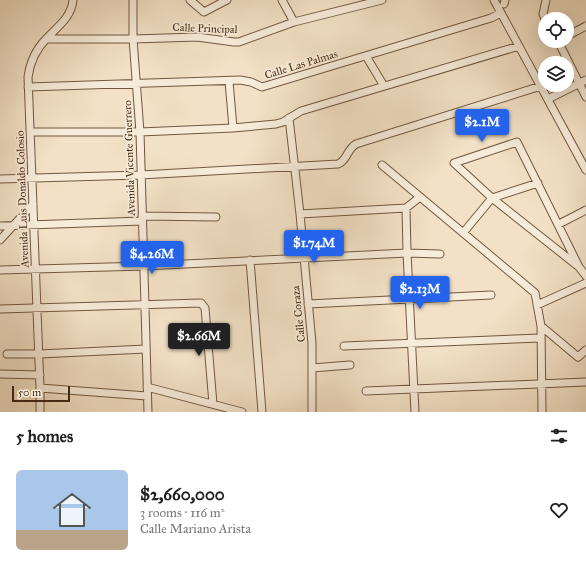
<!DOCTYPE html>
<html lang="en">
<head>
<meta charset="utf-8">
<style>
  body { margin:0; font-family:"IM FELL Great Primer",serif; background:#f2f2f2; color:#202124; height:100vh; display:flex; flex-direction:column; font-size:15px; white-space:nowrap }
  * { box-sizing:border-box; margin:0 }
  p { font-size:13px; color:#757577 }
  .icon { flex:none; width:22px; height:22px; fill:none; stroke:currentColor; stroke-width:2; stroke-linecap:round; stroke-linejoin:round }
  .map { position:relative; height:412px; overflow:hidden }
  .panel { display:flex; flex-direction:column; background:#fff; flex:1 }
  .panel>* { flex:none }
  .controls { position:absolute; left:538px; top:12px; display:grid; gap:8px }
  .controls a { display:grid; place-items:center; width:36px; height:36px; border-radius:50%; background:#fff; box-shadow:0 4px 16px #0002; font-size:20px }
  .scale { position:absolute; left:12px; bottom:10px; width:58px; box-sizing:border-box; padding-left:4px; border:2px solid #482912; border-top:0; font-size:11px; line-height:14px; white-space:nowrap; color:#482912; -webkit-text-stroke:3px #f7ecda; paint-order:stroke }
  .price { position:absolute; translate:-50% -34px; padding:0 9px; border-radius:4px; background:#2563eb; color:#fff; font-size:13px; line-height:26px; filter:drop-shadow(0 1px 2px #0008) }
  .price::after { content:''; position:absolute; left:50%; top:24px; width:12px; height:9px; margin-left:-6px; background:inherit; clip-path:polygon(0 0,100% 0,50% 100%) }
  .price.current { background:#222; color:#fff }
  ul { padding:0; list-style:none }
  li { display:flex; align-items:center; gap:12px; height:100px; padding:0 16px }
  li span { display:grid; place-items:center; flex:none; width:112px; height:80px; border-radius:6px; color:#555 }
  li>.icon { margin-inline-start:auto }
  span .icon { width:48px; height:48px; fill:#fffc; stroke-width:1 }
  li b { font-size:17px }
  h2 { display:flex; justify-content:space-between; align-items:center; height:48px; padding:0 16px; font-size:17px }
  .map>svg:first-child { display:block }
  .lines { fill:none; stroke-linecap:round; stroke-linejoin:round }
  .minor-casing { stroke:#72573f; stroke-width:9 }
  .minor { stroke:#f7ecda; stroke-width:7 }
  .labels { text-anchor:middle; stroke-width:3.5; stroke-linejoin:round; paint-order:stroke }
  .street-label { font-size:11px; fill:#482912; stroke:#f7ecda }
</style>
</head>
<body>
<div class="map">
<svg width="586" height="412" viewBox="0 0 586 412">
  <rect width="100%" height="100%" fill="#f2e1c6"/>
  <filter id="stains"><feTurbulence type="fractalNoise" baseFrequency=".005" numOctaves="4"/><feColorMatrix values="0 0 0 0 .2 0 0 0 0 .09 0 0 0 0 .02 0 0 0 .5 -.17"/></filter>
  <radialGradient id="worn" r=".72"><stop offset=".6" stop-color="#630" stop-opacity="0"/><stop offset="1" stop-color="#630" stop-opacity=".3"/></radialGradient>
  <g class="lines">
    <defs>
      <path id="minor" d="M133 0V39L140 132 148 412
        M190 0 204 12 227 0
        M282 0 294 22
        M494 0 586 170
        M504 4 505 0
        M545 19 543 14 546 0
        M567 36 586 26
        M46 39H133L197 37 234 42H239L294 22 382 0
        M558 41 586 97
        M366 56 384 86
        M229 81 233 128
        M28 87 240 80 251 82 262 87 491 18 501 13
        M548 99 586 80
        M289 118 300 214 312 343V412
        M30 132H140L233 128 276 124 283 122 301 111 519 46
        M382 165 535 293 541 326 542 412
        M0 179 141 175 338 164C347 161 347 149 356 144L541 86
        M406 208 407 253 415 412
        M300 214 406 208 420 197
        M142 216 216 217
        M559 224 586 210
        M0 226 142 221
        M463 233 492 198 538 183
        M0 240 33 204
        M250 260 262 412
        M579 267 517 142 454 163 492 198 579 267 586 276
        M0 270 144 266 407 253 440 254
        M308 304 491 295
        M537 305 586 283
        M0 309 201 303 205 308 213 404
        M541 326 578 357 586 350
        M344 346 540 338
        M7 354H39L146 349
        M312 368 350 365
        M0 374 40 375
        M147 387 242 412
        M40 388 147 396
        M366 391 586 382
        M40 412V388L28 77C30 62 36 49 47 38 58 26 71 18 73 0"/>
    </defs>
    <use href="#minor" class="minor-casing"/>
    <use href="#minor" class="minor"/>
  </g>
  <g class="labels">
    <g class="street-label">
      <text transform="translate(205 28) rotate(2)" y="4">Calle Principal</text>
      <text transform="translate(301 64) rotate(-17)" y="4">Calle Las Palmas</text>
      <text transform="translate(129 158) rotate(-92)" y="4">Avenida Vicente Guerrero</text>
      <text transform="translate(22 199) rotate(-92)" y="4">Avenida Luis Donaldo Colosio</text>
      <text transform="translate(298 314) rotate(-96)" y="4">Calle Coraza</text>
    </g>
  </g>
  <rect width="100%" height="100%" filter="url(#stains)"/>
  <rect width="100%" height="100%" fill="url(#worn)"/>
</svg>
<div class="controls">
<a><svg class="icon" aria-label="locate" viewBox="0 0 24 24"><circle cx="12" cy="12" r="6"/><path d="M12 2v4M12 18v4M2 12h4M18 12h4"/></svg></a>
<a><svg class="icon" aria-label="layers" viewBox="0 0 24 24"><path d="M12 4l9 5-9 5-9-5zM3 14l9 5 9-5"/></svg></a>
</div>
<div class="scale">50 m</div>
<b class="price" style="left:482px;top:143px">$2.1M</b>
<b class="price" style="left:314px;top:264px">$1.74M</b>
<b class="price" style="left:152px;top:275px">$4.26M</b>
<b class="price" style="left:420px;top:310px">$2.13M</b>
<b class="price current" style="left:199px;top:357px">$2.66M</b>
</div>
<section class="panel">
<h2>5 homes<svg class="icon" aria-label="filters" viewBox="0 0 24 24"><path d="M4 7h16M4 17h16"/><circle cx="9" cy="7" r="2"/><circle cx="15" cy="17" r="2"/></svg></h2>
<ul>
<li><span style="background:linear-gradient(#a9c7e8 75%,#b9a48a 0)"><svg class="icon" aria-label="home" viewBox="0 0 24 24"><path d="M3 11l9-7 9 7M6 9v11h12V9"/></svg></span><div><b>$2,660,000</b><p>3 rooms · 116 m²</p><p>Calle Mariano Arista</p></div><svg class="icon" aria-label="heart" viewBox="0 0 24 24"><path d="M12 20l-8-8c-3-5 5-10 8-4 3-6 11-1 8 4z"/></svg></li>
</ul>
</section>
</body>
</html>
